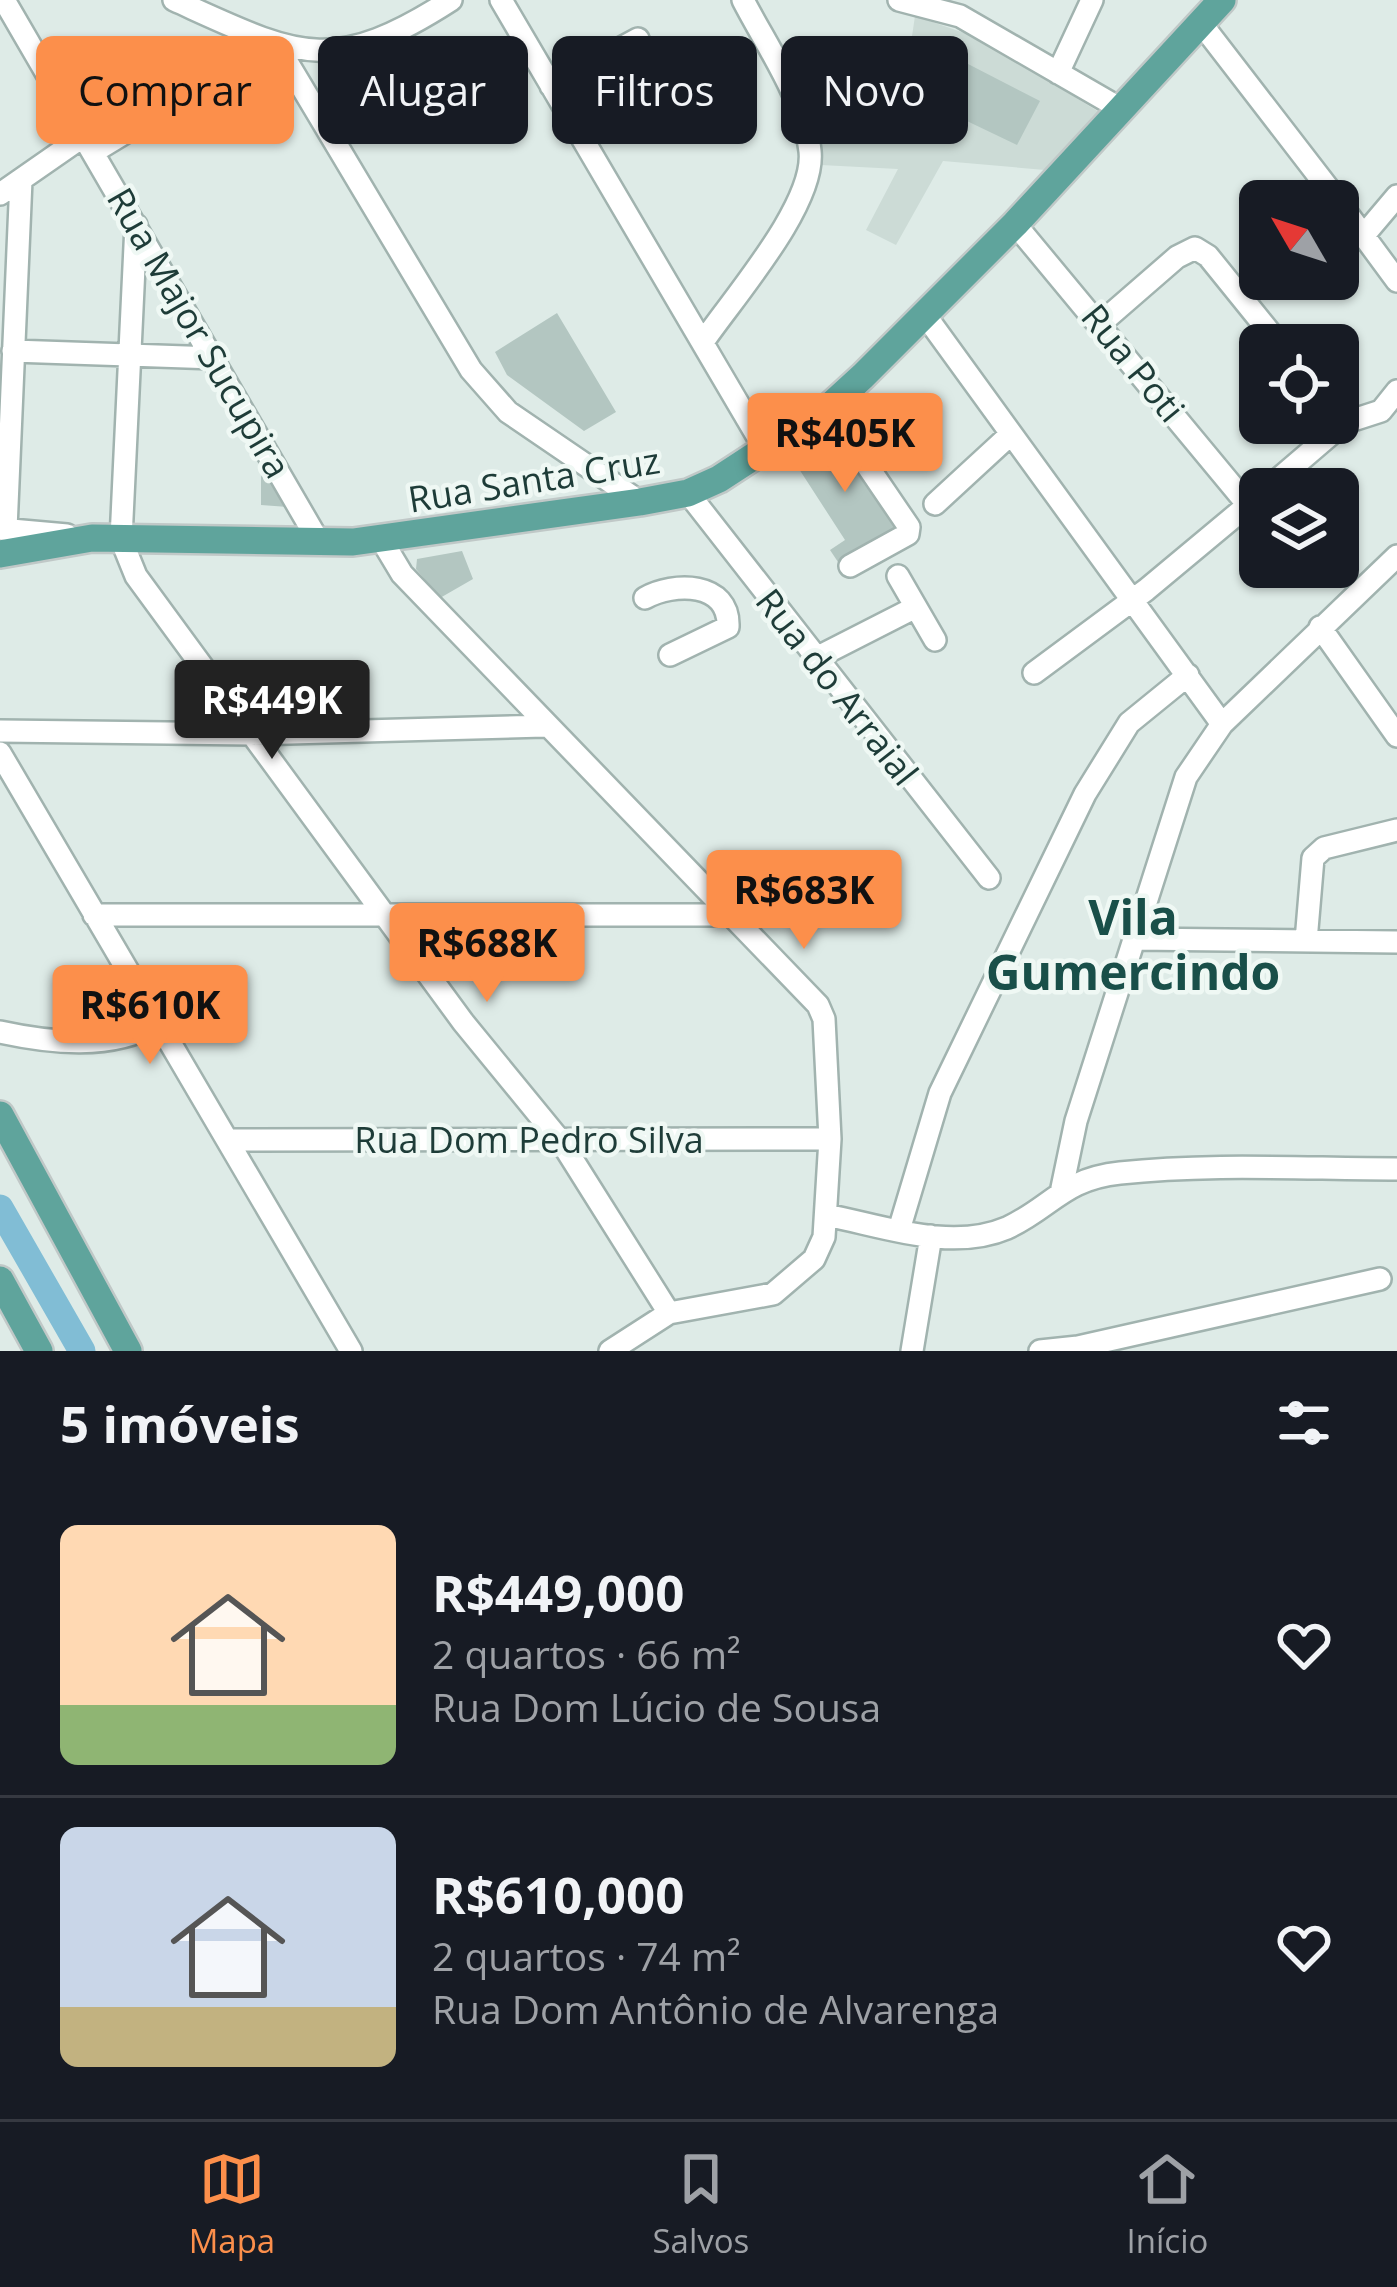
<!DOCTYPE html>
<html lang="pt">
<head>
<meta charset="utf-8">
<style>
  body { margin:0; font-family:"Open Sans",sans-serif; background:#242831; color:#f1f3f6; height:100vh; display:flex; flex-direction:column; font-size:45px; white-space:nowrap }
  * { box-sizing:border-box; margin:0 }
  p { font-size:39px; color:#9ea1a6 }
  .icon { flex:none; width:66px; height:66px; fill:none; stroke:currentColor; stroke-width:2; stroke-linecap:round; stroke-linejoin:round }
  .map { position:relative; height:1351px; overflow:hidden }
  .side { display:flex; flex-direction:column; background:#171b24; flex:1 }
  .side>* { flex:none }
  .hud { position:absolute; left:36px; top:36px; width:1326px; height:108px; display:flex; gap:24px }
  .needle { width:78px; rotate:309deg }
  .fabs { position:absolute; left:1239px; top:180px; display:grid; gap:24px }
  .fabs a { display:grid; place-items:center; width:120px; height:120px; border-radius:18px; background:#171b24; box-shadow:0 3px 9px #0004; font-size:60px }
  .price { position:absolute; translate:-50% -102px; padding:0 27px; border-radius:12px; background:#fc8f4b; color:#111; font-size:39px; line-height:78px; filter:drop-shadow(0 3px 6px #0008) }
  .price::after { content:''; position:absolute; left:50%; top:72px; width:36px; height:27px; margin-left:-18px; background:inherit; clip-path:polygon(0 0,100% 0,50% 100%) }
  .price.current { background:#222; color:#fff }
  ul { padding:0; list-style:none }
  li { display:flex; align-items:center; gap:36px; height:300px; padding:0 60px }
  li+li { border-top:3px solid #363941 }
  li span { display:grid; place-items:center; flex:none; width:336px; height:240px; border-radius:18px; color:#555 }
  li>.icon { margin-inline-start:auto }
  span .icon { width:144px; height:144px; fill:#fffc; stroke-width:1 }
  li b { font-size:51px }
  h2 { display:flex; justify-content:space-between; align-items:center; height:144px; padding:0 60px; font-size:51px }
  .tag { padding:0 42px; border-radius:18px; background:#171b24; box-shadow:0 3px 9px #0004; font-size:42px; line-height:108px }
  .tag.current { background:#fc8f4b; color:#111 }
  .tab-bar { display:flex; justify-content:space-around; align-items:center; height:168px; border-top:3px solid #363941; background:#171b24; font-size:33px; color:#9ea1a6 }
  .tab-bar a { display:grid; justify-items:center; gap:6px }
  .tab-bar .current { color:#fc8f4b }
  .map>svg:first-child { display:block }
  .built { fill:#ccdbd6 }
  .lines { fill:none; stroke-linecap:round; stroke-linejoin:round }
  .river { stroke:#81bdd5; stroke-width:27 }
  .building { fill:#b3c6c1 }
  .minor-casing { stroke:#a1b3af; stroke-width:26 }
  .major-casing { stroke:#c0c8c7; stroke-width:32 }
  .minor { stroke:#fff; stroke-width:21 }
  .major { stroke:#5fa49c; stroke-width:27 }
  .labels { text-anchor:middle; stroke-width:9; stroke-linejoin:round; paint-order:stroke }
  .street-label { font-size:36px; fill:#1e3c38; stroke:#eff8f4 }
  .district-label { font-size:48px; font-weight:bold; fill:#194f49; stroke:#eff8f4 }
</style>
</head>
<body>
<div class="map">
<svg width="1397" height="1351" viewBox="0 0 1397 1351">
  <rect width="100%" height="100%" fill="#deebe7"/>
  <path class="built" d="M915 16 979 38 1099 112 1045 170 943 161 896 245 866 230 898 169 821 165 820 138 917 135 914 121 901 110Z"/>
  <g class="lines">
    <path class="river" d="M0 1208 82 1351"/>
  </g>
  <path class="building" d="M939 49 1040 101 1017 145 921 99 916 93 920 79Z
    M557 313 616 412 584 431 507 375 495 352Z
    M833 423 902 529 842 568 830 550 845 540 790 455Z
    M261 462 288 507 261 505Z
    M462 551 473 579 440 598 416 569 417 559Z"/>
  <g class="lines">
    <defs>
      <path id="minor" d="M4 0 319 542
        M174 0C296 55 330 78 451 0
        M501 0 766 451
        M899 0 960 16 1121 109
        M1200 22 1338 201
        M278 47 471 370 508 412 640 502
        M1058 73 1092 0
        M551 86 638 39
        M95 151 230 69
        M0 194 85 135
        M1338 201 1397 281
        M1015 224 1248 505
        M136 225 121 539 136 576 463 1022 562 1143 669 1313
        M1364 235 1397 196
        M925 315 1222 724
        M1101 323 1177 257 1195 248 1208 256 1280 345
        M703 342C733 298 816 204 810 151 805 100 766 45 743 0
        M13 351 215 358
        M828 408 909 527 908 534 850 566
        M1267 489 1344 423 1381 411 1397 391
        M688 493 989 878
        M935 504 1011 434
        M0 529 67 535
        M6 529 21 180
        M381 539 402 574 818 1005 824 1019 830 1139 824 1237 814 1259 773 1294 669 1313 610 1351
        M898 576 935 640
        M645 598C673 582 730 581 728 627L670 655
        M1320 627 1397 736
        M814 659 914 608
        M1034 673 1146 590 1260 495
        M0 731 251 734 544 726
        M0 753 351 1351
        M94 915H728
        M1134 939 1397 942
        M1306 941 1313 858 1324 848 1397 830
        M0 1032C50 1043 112 1050 157 1023
        M228 1140 830 1139
        M1062 1188 1076 1121 1186 777 1222 724 1397 556
        M826 1215C883 1226 951 1252 1007 1228 1052 1207 1063 1179 1120 1173 1211 1163 1306 1169 1397 1169
        M899 1230 940 1093 1085 794 1129 723 1188 675
        M912 1351 931 1236
        M1040 1351 1078 1347 1380 1279"/>
      <path id="major" d="M0 554 92 538 353 542 640 502 688 493 719 479 828 408 863 376 1015 224 1222 0
        M0 1115 128 1351
        M0 1280 39 1351"/>
    </defs>
    <use href="#minor" class="minor-casing"/>
    <use href="#major" class="major-casing"/>
    <use href="#minor" class="minor"/>
    <use href="#major" class="major"/>
  </g>
  <g class="labels">
    <g class="street-label">
      <text transform="translate(199 333) rotate(60)" y="13">Rua Major Sucupira</text>
      <text transform="translate(1133 363) rotate(51)" y="13">Rua Poti</text>
      <text transform="translate(534 480) rotate(-9)" y="13">Rua Santa Cruz</text>
      <text transform="translate(837 687) rotate(52)" y="13">Rua do Arraial</text>
      <text x="529" y="1153">Rua Dom Pedro Silva</text>
    </g>
    <g class="district-label">
      <text x="1133" y="935">Vila<tspan x="1133" dy="55">Gumercindo</tspan></text>
    </g>
  </g>
</svg>
<div class="fabs">
<a><svg class="needle" viewBox="-14 -14 28 28"><path d="M0-13l5 13h-10z" fill="#e53935"/><path d="M0 13l5-13h-10z" fill="#9ea1a6"/></svg></a>
<a><svg class="icon" aria-label="locate" viewBox="0 0 24 24"><circle cx="12" cy="12" r="6"/><path d="M12 2v4M12 18v4M2 12h4M18 12h4"/></svg></a>
<a><svg class="icon" aria-label="layers" viewBox="0 0 24 24"><path d="M12 4l9 5-9 5-9-5zM3 14l9 5 9-5"/></svg></a>
</div>
<b class="price" style="left:845px;top:495px">R$405K</b>
<b class="price current" style="left:272px;top:762px">R$449K</b>
<b class="price" style="left:804px;top:952px">R$683K</b>
<b class="price" style="left:487px;top:1005px">R$688K</b>
<b class="price" style="left:150px;top:1067px">R$610K</b>
<div class="hud">
<a class="tag current">Comprar</a>
<a class="tag">Alugar</a>
<a class="tag">Filtros</a>
<a class="tag">Novo</a>
</div>
</div>
<section class="side">
<h2>5 imóveis<svg class="icon" aria-label="filters" viewBox="0 0 24 24"><path d="M4 7h16M4 17h16"/><circle cx="9" cy="7" r="2"/><circle cx="15" cy="17" r="2"/></svg></h2>
<ul>
<li><span style="background:linear-gradient(#ffd9b3 75%,#8fb573 0)"><svg class="icon" aria-label="home" viewBox="0 0 24 24"><path d="M3 11l9-7 9 7M6 9v11h12V9"/></svg></span><div><b>R$449,000</b><p>2 quartos · 66 m²</p><p>Rua Dom Lúcio de Sousa</p></div><svg class="icon" aria-label="heart" viewBox="0 0 24 24"><path d="M12 20l-8-8c-3-5 5-10 8-4 3-6 11-1 8 4z"/></svg></li>
<li><span style="background:linear-gradient(#c9d6e8 75%,#c2b280 0)"><svg class="icon" aria-label="home" viewBox="0 0 24 24"><path d="M3 11l9-7 9 7M6 9v11h12V9"/></svg></span><div><b>R$610,000</b><p>2 quartos · 74 m²</p><p>Rua Dom Antônio de Alvarenga</p></div><svg class="icon" aria-label="heart" viewBox="0 0 24 24"><path d="M12 20l-8-8c-3-5 5-10 8-4 3-6 11-1 8 4z"/></svg></li>
</ul>
</section>
<nav class="tab-bar">
<a class="current"><svg class="icon" aria-label="map" viewBox="0 0 24 24"><path d="M3 6l6-2 6 2 6-2v14l-6 2-6-2-6 2zM9 4v14M15 6v14"/></svg>Mapa</a>
<a><svg class="icon" aria-label="saved" viewBox="0 0 24 24"><path d="M7 4h10v16l-5-4-5 4z"/></svg>Salvos</a>
<a><svg class="icon" aria-label="home" viewBox="0 0 24 24"><path d="M3 11l9-7 9 7M6 9v11h12V9"/></svg>Início</a>
</nav>
</body>
</html>
